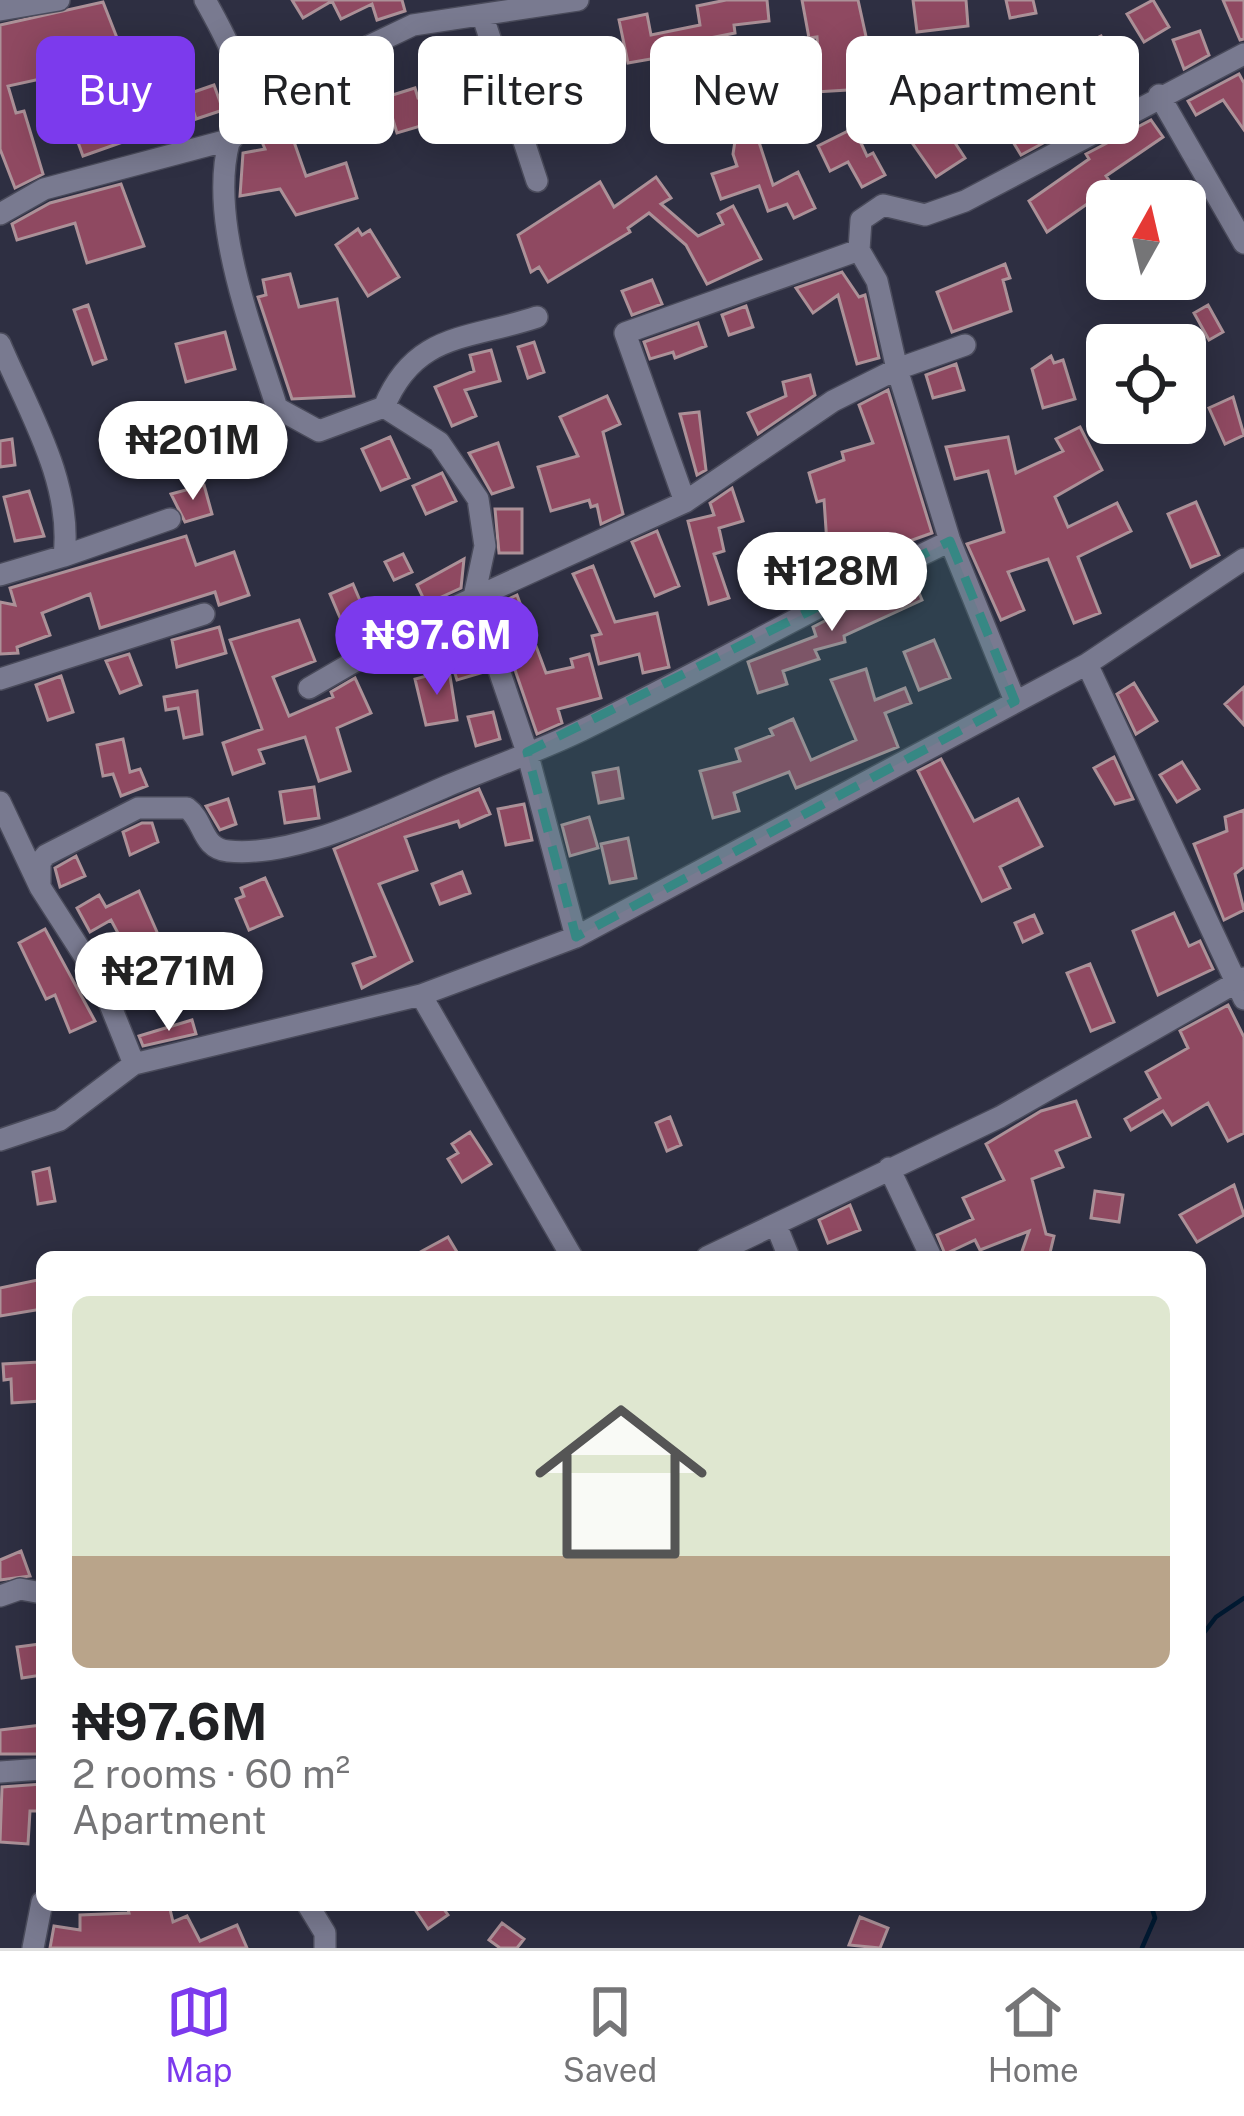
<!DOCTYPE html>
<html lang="en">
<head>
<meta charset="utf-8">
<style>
  body { margin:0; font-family:"Public Sans",sans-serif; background:#f2f2f2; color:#202124; height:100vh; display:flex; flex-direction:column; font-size:45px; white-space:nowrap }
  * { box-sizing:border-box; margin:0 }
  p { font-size:39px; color:#757577 }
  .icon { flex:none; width:66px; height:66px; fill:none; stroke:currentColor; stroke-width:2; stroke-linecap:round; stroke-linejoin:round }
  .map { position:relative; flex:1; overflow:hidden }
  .details { position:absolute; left:36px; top:1251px; width:1170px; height:660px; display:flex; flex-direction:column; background:#fff; border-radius:18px; box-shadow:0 6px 30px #0003 }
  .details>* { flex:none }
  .hud { position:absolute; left:36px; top:36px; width:1173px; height:108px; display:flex; gap:24px }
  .needle { width:78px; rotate:8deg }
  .tools { position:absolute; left:1086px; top:180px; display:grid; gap:24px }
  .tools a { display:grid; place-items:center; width:120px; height:120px; border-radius:18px; background:#fff; box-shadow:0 6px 30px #0003; font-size:60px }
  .price { position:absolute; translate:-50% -102px; padding:0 27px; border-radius:42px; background:#fff; color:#222; font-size:39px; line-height:78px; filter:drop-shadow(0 3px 6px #0008) }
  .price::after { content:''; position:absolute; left:50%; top:72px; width:36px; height:27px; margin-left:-18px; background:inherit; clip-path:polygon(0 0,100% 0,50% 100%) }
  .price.selected { background:#7c3aed; color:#fff }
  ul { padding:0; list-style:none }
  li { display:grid; align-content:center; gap:24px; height:636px; padding:0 36px }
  li span { display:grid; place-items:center; height:372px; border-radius:18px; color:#555 }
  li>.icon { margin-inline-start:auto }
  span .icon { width:216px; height:216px; fill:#fffc; stroke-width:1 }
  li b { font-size:51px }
  .pill { padding:0 42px; border-radius:18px; background:#fff; box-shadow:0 6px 30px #0003; font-size:42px; line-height:108px }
  .pill.selected { background:#7c3aed; color:#fff }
  .tabs { display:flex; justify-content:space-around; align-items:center; height:168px; border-top:3px solid #e0e0e0; background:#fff; font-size:33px; color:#757577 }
  .tabs a { display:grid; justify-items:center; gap:6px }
  .tabs .selected { color:#7c3aed }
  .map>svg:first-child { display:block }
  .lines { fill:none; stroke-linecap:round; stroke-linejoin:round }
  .stream { stroke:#001931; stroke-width:4.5 }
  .building { fill:#8f4961; stroke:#ac9198; stroke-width:3 }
  .minor-casing { stroke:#4a4b5b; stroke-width:24 }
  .minor { stroke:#797a90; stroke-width:21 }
  .marked { fill:#368884; fill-opacity:0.2; stroke:#368884; stroke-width:9; stroke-dasharray:24 15; stroke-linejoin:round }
</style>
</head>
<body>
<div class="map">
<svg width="1244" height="1948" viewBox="0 0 1244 1948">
  <rect width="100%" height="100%" fill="#2e2f42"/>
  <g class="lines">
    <path class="stream" d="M1200 1638 1216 1617 1244 1598
      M1142 1948 1155 1918 1151 1905"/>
  </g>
  <path class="building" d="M292 0H402L405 11 377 20 372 4 341 19 332 1 303 18Z
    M726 0H767L769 21 734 25 735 33 695 41 703 75 737 78 775 70 768 140 758 139 773 185 798 172 815 208 794 218 787 204 768 211 759 186 721 199 712 174 737 166 733 154 740 108 660 106 662 57 628 63 619 20 647 14 651 35 700 25 697 6Z
    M802 0H858L867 41 861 43 864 89 799 93 795 67 819 63 817 37 809 38Z
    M913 0H966L968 26 917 32Z
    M1006 0H1033L1036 13 1010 18Z
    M1153 0 1169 27 1144 42 1127 14Z
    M1223 0H1244V39L1240 40Z
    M103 2 128 66 91 76 102 110 139 97 151 132 83 156 54 76 8 86 16 113 24 111 43 174 15 188 0 149V25Z
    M1200 31 1209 55 1184 69 1173 40Z
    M1101 36 1117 68 1085 84 1081 89 1096 115 1072 128 1046 78 1088 60 1081 46Z
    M989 51 1006 76 981 93 971 79 937 97 932 89 939 84 932 70 951 60 958 71Z
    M594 61 605 97 574 106 563 70Z
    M1239 74 1244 83V130L1223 100 1196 115 1188 101Z
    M487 78 502 124 450 139 444 119 397 133 386 97 415 88 418 98Z
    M214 85 223 110 196 119 188 94Z
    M292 100 296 117 286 119 306 176 346 163 357 198 296 215 280 189 240 196 243 153 265 149 254 123 257 116Z
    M929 103 965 158 936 177 899 124Z
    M1151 120 1163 137 1106 176 1113 186 1047 232 1029 201 1089 159 1086 154Z
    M1035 121 1047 141 1021 155 1010 137Z
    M854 128 867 156 873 153 885 175 862 187 848 162 830 171 818 146Z
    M656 177 671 198 661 204 698 236 723 224 718 214 733 206 761 259 707 284 686 245 649 213 628 228 630 232 548 282 539 267 531 272 518 235 600 182 614 207Z
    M121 184 144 246 87 263 75 223 17 240 12 224 50 203Z
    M358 229 362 235 370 230 399 277 368 296 336 245Z
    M1005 264 1010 278 1003 280 1011 311 952 332 937 292Z
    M842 272 859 297 865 295 879 358 857 364 838 295 813 313 796 288Z
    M290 274 299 307 337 299 354 396 292 399 258 297 266 295 263 280Z
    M652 280 662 304 632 315 622 291Z
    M88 305 106 359 93 364 74 310Z
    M1208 305 1223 332 1209 340 1194 313Z
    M746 306 753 327 729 335 722 315Z
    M698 323 706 346 675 358 673 352 650 359 644 342Z
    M225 332 235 369 186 382 176 344Z
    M534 342 544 372 528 378 518 347Z
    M491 350 500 381 465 390 476 416 452 426 435 387 474 371 470 355Z
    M1051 356 1054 363 1063 360 1075 399 1043 408 1032 369Z
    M956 364 964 390 933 398 926 375Z
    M810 375 815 395 758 434 748 413 786 396 783 382Z
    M888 390 932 533 862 558 863 567 829 573 824 500 817 502 809 473 844 460 842 452 873 443 859 405Z
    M607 396 620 424 603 432 623 514 601 524 597 505 591 507 589 500 551 511 538 467 578 456 560 417Z
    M1233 397 1244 435 1225 444 1209 408Z
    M699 412 706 470 697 475 680 414Z
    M1080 427 1102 470 1055 497 1068 527 1117 503 1131 531 1078 557 1100 613 1074 623 1048 559 1008 572 1024 610 1001 620 967 544 1004 532 988 471 955 479 946 447 1008 437 1016 473 1063 451 1056 439Z
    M390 437 409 478 381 490 362 449Z
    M12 439 15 465 0 467V441Z
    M498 443 513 487 492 494 469 453Z
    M183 445 186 463 166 467 162 449Z
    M442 473 456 501 426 514 413 486Z
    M204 485 212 514 185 522 171 494Z
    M732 488 743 521 719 528 724 551 714 554 729 598 709 604 688 521 714 515 710 503Z
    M29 491 44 536 15 541 4 497Z
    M1196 502 1219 555 1191 567 1168 514Z
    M495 509H522V553H499Z
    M657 531 679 586 655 596 632 542Z
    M186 536 196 565 234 552 249 595 219 605 215 592 100 628 90 594 42 613 50 635 17 647 18 653 0 654V602L15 605 10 588Z
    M403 554 412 572 394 580 385 562Z
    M464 559 461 588 426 604 417 585Z
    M593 566 615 622 657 613 669 667 643 673 639 654 599 664 592 636 601 634 573 574Z
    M912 576 922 600 844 636 845 642 815 650 819 659 783 671 787 684 758 693 748 662 816 636 813 627Z
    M353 584 364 610 341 620 330 594Z
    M517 595 546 673 573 667 571 659 589 654 601 698 558 709 562 723 537 734 493 606Z
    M466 618 484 672 457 680 441 630Z
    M299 620 315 661 273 677 289 716 333 697 331 692 355 678 371 713 337 728 350 771 319 781 305 737 259 750 264 763 233 774 223 743 262 729 230 640Z
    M219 627 226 653 177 667 172 640Z
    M934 640 950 678 919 690 904 652Z
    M129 654 141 685 120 693 106 661Z
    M866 669 875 700 905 688 911 703 885 713 898 747 796 788 789 772 734 793 739 811 713 818 700 771 740 761 736 749 773 735 770 729 793 719 811 760 856 740 831 680Z
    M449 670 457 720 426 725 415 679Z
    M61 676 73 712 48 720 36 685Z
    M1134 683 1157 721 1136 734 1117 694Z
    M1244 687V725L1225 704Z
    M197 691 202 734 184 738 178 708 166 710 164 697Z
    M493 712 500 739 476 746 468 717Z
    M123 739 130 772 140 769 147 786 121 796 113 774 103 776 97 745Z
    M1114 757 1133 799 1115 804 1094 768Z
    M941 759 974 821 1018 799 1042 846 1000 867 1010 888 982 901 918 771Z
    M1182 762 1199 789 1177 802 1160 775Z
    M618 768 623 798 599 803 593 773Z
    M314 787 319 818 285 823 280 792Z
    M479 789 490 814 460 827 458 821 405 837 417 870 379 884 412 961 362 988 353 964 375 956 334 849Z
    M228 799 236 824 220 830 206 806Z
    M524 804 532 840 506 845 498 809Z
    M1244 810V867L1235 874 1244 910 1224 920 1194 844 1227 831 1225 817Z
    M589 817 598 848 570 856 562 825Z
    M142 823H152L158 842 130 855 123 832Z
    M628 838 636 878 610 883 601 844Z
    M76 856 85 876 60 887 55 868Z
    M462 872 470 893 440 904 432 884Z
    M265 878 282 916 249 930 236 899 244 896 241 888Z
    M139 891 164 948 134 963 111 920 90 932 77 908 99 895 106 907Z
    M1174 913 1189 946 1200 941 1213 969 1158 995 1133 931Z
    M1034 915 1042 933 1023 942 1015 923Z
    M45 929 95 1021 70 1032 55 995 46 999 19 943Z
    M219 963 229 998 203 1005 193 970Z
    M1090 964 1114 1022 1091 1031 1067 973Z
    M1228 1005 1244 1037V1133L1228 1141 1208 1103 1172 1125 1163 1111 1131 1130 1125 1119 1160 1098 1146 1072 1188 1048 1180 1031Z
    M192 1020 196 1034 143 1046 139 1036Z
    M1076 1101 1090 1137 1056 1151 1063 1167 1032 1179 1046 1234 1054 1236 1049 1257H1020L1029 1231 980 1250 975 1240 945 1254 937 1235 973 1219 963 1198 1004 1180 986 1144 1041 1111Z
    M670 1117 681 1145 667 1151 656 1123Z
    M470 1132 491 1164 462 1182 448 1159 458 1153 452 1144Z
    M49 1168 55 1201 38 1204 33 1172Z
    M1234 1185 1244 1215 1197 1242 1180 1215Z
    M1095 1191 1123 1195 1119 1222 1091 1218Z
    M850 1205 860 1230 828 1243 819 1220Z
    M448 1237 460 1257H411Z
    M42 1279V1309L0 1316V1288Z
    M39 1362 41 1401 12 1403 11 1379 4 1380 3 1364Z
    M21 1551 30 1576 0 1580V1560Z
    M40 1644 42 1675 22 1678 17 1647Z
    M42 1725V1754H0V1730Z
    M42 1784V1811H30L28 1844 0 1842 2 1787Z
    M127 1905H169L173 1922 187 1916 200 1941 237 1925 247 1948H50L54 1926 80 1930V1915L129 1913Z
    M412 1905H441L448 1915 428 1929Z
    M860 1917 888 1928 880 1948 849 1945Z
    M502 1923 524 1939 517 1948H500L489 1940Z"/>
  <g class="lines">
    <defs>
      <path id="minor" d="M205 0C224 34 241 65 246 105 191 182 252 327 277 408L319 431 384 407 439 442 478 499 485 546 474 597 527 752 576 937
        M0 10 59 0
        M483 17 537 181
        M1159 95 1244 243
        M246 105 413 25 578 0
        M0 214 44 189 232 139
        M0 344C28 410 73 483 64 556L0 575
        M965 345 897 369 877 281 859 250 861 220 883 205 925 215 965 201 1244 54
        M384 407C415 332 468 340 537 317
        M685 502 625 333 859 250
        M64 556 170 519
        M1087 664 1244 559
        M0 679 204 614
        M309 688 426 620 685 502 833 401 897 369 950 541 1015 701
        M0 802 40 887 101 982 134 1064
        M40 887V862L46 855 138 808H187C205 821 201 848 228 851 294 858 387 812 447 786 492 767 539 751 582 730 707 669 825 601 950 541
        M421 995 572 1257
        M0 1140 60 1120 134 1064 421 995 576 937 1087 664 1244 999
        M889 1168 931 1257
        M776 1225 789 1257
        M707 1257 1000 1117 1244 978
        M0 1596 20 1589 42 1593
        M0 1772 42 1769
        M308 1905 325 1933V1948
        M33 1948 42 1902"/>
    </defs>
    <use href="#minor" class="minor-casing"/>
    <use href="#minor" class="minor"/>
  </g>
  <path class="marked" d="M950 541 1015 701 576 937 527 752Z"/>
</svg>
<div class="tools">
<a><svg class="needle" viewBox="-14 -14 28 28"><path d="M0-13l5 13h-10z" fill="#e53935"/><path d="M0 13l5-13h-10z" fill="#757577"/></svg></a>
<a><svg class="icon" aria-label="locate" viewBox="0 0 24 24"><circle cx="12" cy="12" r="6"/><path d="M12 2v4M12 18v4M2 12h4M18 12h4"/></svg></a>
</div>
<b class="price" style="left:193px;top:503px">₦201M</b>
<b class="price" style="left:832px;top:634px">₦128M</b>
<b class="price selected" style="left:437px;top:698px">₦97.6M</b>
<b class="price" style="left:169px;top:1034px">₦271M</b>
<div class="hud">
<a class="pill selected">Buy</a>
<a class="pill">Rent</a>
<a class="pill">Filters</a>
<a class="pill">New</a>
<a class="pill">Apartment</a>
</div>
<section class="details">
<ul>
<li><span style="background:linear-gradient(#dfe7d0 70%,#b9a48a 0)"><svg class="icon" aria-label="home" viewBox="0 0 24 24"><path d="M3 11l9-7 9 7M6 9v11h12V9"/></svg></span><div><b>₦97.6M</b><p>2 rooms · 60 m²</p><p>Apartment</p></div></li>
</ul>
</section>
</div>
<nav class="tabs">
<a class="selected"><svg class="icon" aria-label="map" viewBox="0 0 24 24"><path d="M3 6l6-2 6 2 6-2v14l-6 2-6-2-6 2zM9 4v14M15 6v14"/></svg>Map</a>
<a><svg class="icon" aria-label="saved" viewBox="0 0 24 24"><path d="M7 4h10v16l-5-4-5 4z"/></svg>Saved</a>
<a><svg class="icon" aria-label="home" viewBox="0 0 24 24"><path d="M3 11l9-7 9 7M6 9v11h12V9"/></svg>Home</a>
</nav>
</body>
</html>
